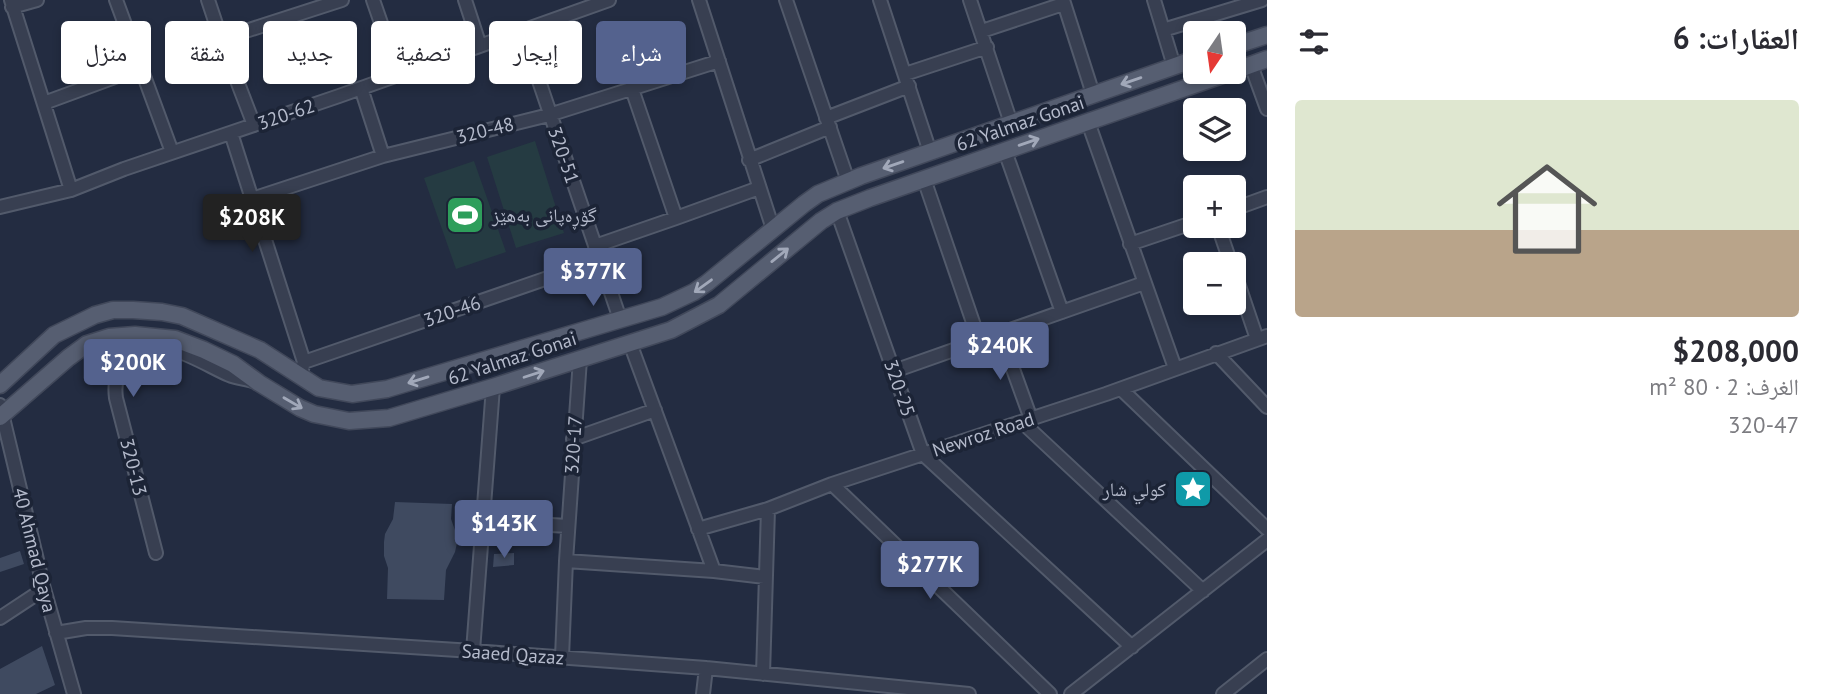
<!DOCTYPE html>
<html lang="ar">
<head>
<meta charset="utf-8">
<style>
  body { margin:0; font-family:"PT Sans","Noto Naskh Arabic",sans-serif; background:#f2f2f3; color:#2b2b33; direction:rtl; height:100vh; display:flex; flex-direction:column; font-size:26px; white-space:nowrap }
  * { box-sizing:border-box; margin:0 }
  p { font-size:23px; color:#7c7c81 }
  .icon { flex:none; width:38px; height:38px; fill:none; stroke:currentColor; stroke-width:2; stroke-linecap:round; stroke-linejoin:round }
  .map { position:relative; flex:1; overflow:hidden; direction:ltr }
  .side { display:flex; flex-direction:column; background:#fff; width:560px }
  .side>* { flex:none }
  .banner { position:absolute; left:21px; top:21px; width:665px; height:63px; direction:rtl; display:flex; gap:14px }
  .needle { width:46px; rotate:193deg }
  .fabs { position:absolute; left:1183px; top:21px; display:grid; gap:14px }
  .fabs a { display:grid; place-items:center; width:63px; height:63px; border-radius:7px; background:#fff; box-shadow:0 4px 10px #0003; font-size:35px }
  .price { position:absolute; translate:-50% -60px; padding:0 16px; border-radius:7px; background:#54628e; color:#fff; font-size:23px; line-height:46px; filter:drop-shadow(0 2px 4px #0008) }
  .price::after { content:''; position:absolute; left:50%; top:42px; width:21px; height:16px; margin-left:-10px; background:inherit; clip-path:polygon(0 0,100% 0,50% 100%) }
  .price.current { background:#222; color:#fff }
  ul { padding:0; list-style:none }
  li { display:grid; align-content:center; gap:14px; height:371px; padding:0 28px }
  li+li { border-top:2px solid #e1e1e2 }
  li span { display:grid; place-items:center; height:217px; border-radius:7px; color:#555 }
  li>.icon { margin-inline-start:auto }
  span .icon { width:126px; height:126px; fill:#fffc; stroke-width:1 }
  li b { font-size:30px }
  h2 { display:flex; justify-content:space-between; align-items:center; height:84px; padding:0 28px; font-size:30px }
  .tag { padding:0 24px; border-radius:7px; background:#fff; box-shadow:0 4px 10px #0003; font-size:24px; line-height:63px }
  .tag.current { background:#54628e; color:#fff }
  main { display:flex; flex:1; min-height:0 }
  .map>svg:first-child { display:block }
  .green { fill:#253b42 }
  .building { fill:#3f4a60 }
  .lines { fill:none; stroke-linecap:round; stroke-linejoin:round }
  .minor-casing { stroke:#525a6b; stroke-width:16 }
  .major-casing { stroke:#41485a; stroke-width:19 }
  .minor { stroke:#383f51; stroke-width:12 }
  .major { stroke:#565e71; stroke-width:16 }
  .oneway { stroke:#a1a8b9 }
  .labels { text-anchor:middle; stroke-width:7; stroke-linejoin:round; paint-order:stroke }
  .street-label { font-size:19px; fill:#b4bacb; stroke:#1c2436 }
  .poi-label { font-size:19px; fill:#b4bacb; stroke:#1c2436; text-anchor:start }
</style>
</head>
<body>
<main>
<section class="side">
<h2>العقارات: 6<svg class="icon" aria-label="filters" viewBox="0 0 24 24"><path d="M4 7h16M4 17h16"/><circle cx="9" cy="7" r="2"/><circle cx="15" cy="17" r="2"/></svg></h2>
<ul>
<li><span style="background:linear-gradient(#dfe7d0 60%,#b9a48a 0)"><svg class="icon" aria-label="home" viewBox="0 0 24 24"><path d="M3 11l9-7 9 7M6 9v11h12V9"/></svg></span><div><b>$208,000</b><p>الغرف: 2 · 80 m²</p><p>320-47</p></div></li>
</ul>
</section>
<div class="map">
<svg width="1267" height="694" viewBox="0 0 1267 694">
  <rect width="100%" height="100%" fill="#232c41"/>
  <path class="green" d="M535 141 564 233 516 248 487 157Z
    M474 161 506 252 456 269 424 178Z"/>
  <path class="building" d="M395 502 452 504 451 519 456 533 457 543 455 552 446 570 444 600 387 599 388 568 384 556V542L385 534 393 519Z
    M20 551 24 564 0 572V558Z
    M514 553V565L493 567 494 554Z
    M42 646 55 685 36 694H0V669Z"/>
  <g class="lines">
    <defs>
      <path id="minor" d="M11 0 71 190
        M116 0 172 152
        M208 0 221 39 254 125
        M373 0 399 75
        M465 0 480 46
        M699 0 773 229
        M786 0 848 181
        M880 0 930 152
        M970 0 1011 123
        M1063 0 1093 94
        M1154 0 1174 66
        M12 7 37 0
        M1163 30 1262 0
        M522 31 620 319
        M982 31 1063 4
        M221 39 342 0
        M1251 65 1267 109
        M905 74 987 47
        M361 88 383 156
        M632 89 676 218
        M44 103 142 67
        M826 118 909 86
        M1088 122 1175 368
        M231 133 304 362 302 369
        M1005 151 1062 312
        M749 160 830 127
        M924 179 979 340
        M252 199 383 156 549 115 719 61
        M0 207 71 190 124 169 339 96 609 0
        M1234 209 1267 197
        M837 211 923 454 1132 647
        M1218 226 1231 264
        M1130 244 1195 222
        M595 246 676 218 759 188
        M1234 271 1257 339
        M1000 333 1031 419
        M630 343 714 571
        M1216 353 1267 407
        M304 362 600 260
        M894 371 1144 283
        M1121 389 1267 529
        M0 405 44 589 74 694
        M1022 422 1203 591
        M573 439 655 410
        M832 484 1050 694
        M482 521 568 526
        M698 529 768 509 832 484 1106 394 1267 336
        M156 553 116 398C114 383 117 369 128 357 156 330 201 363 229 375 238 379 247 378 256 382
        M566 561 714 571 765 577
        M0 618 44 589
        M56 633 86 628H112L473 651 706 668 969 694
        M473 651 493 387
        M562 657 566 561 580 359
        M763 674 768 509
        M703 694 706 668
        M1071 694 1267 540
        M1223 694 1267 659"/>
      <path id="major" d="M1234 46 1267 35
        M1234 71 1267 59
        M0 385 54 335 95 315 113 310H133L162 312 182 316 260 350 319 388 352 394 387 389 662 307 694 292 707 283 804 204 818 194 861 176 1195 59
        M0 417 68 358 87 344 109 337 135 335 175 339 204 350 233 364 259 383 300 408 314 414 349 421 389 418 493 387 671 330 719 305 821 221 837 211 870 198 1231 72"/>
    </defs>
    <use href="#minor" class="minor-casing"/>
    <use href="#major" class="major-casing"/>
    <use href="#minor" class="minor"/>
    <use href="#major" class="major"/>
  </g>
  <defs><path id="oneway-shaft" d="M-6 0H5M1.5-3L5.5 0L1.5 3" fill="none" stroke-width="1.6" stroke-linecap="round" stroke-linejoin="round" transform="scale(1.75)"/></defs>
  <g class="oneway">
    <use href="#oneway-shaft" transform="translate(1131 81) rotate(161)"/>
    <use href="#oneway-shaft" transform="translate(1029 142) rotate(-19)"/>
    <use href="#oneway-shaft" transform="translate(893 165) rotate(161)"/>
    <use href="#oneway-shaft" transform="translate(780 255) rotate(-39)"/>
    <use href="#oneway-shaft" transform="translate(703 286) rotate(144)"/>
    <use href="#oneway-shaft" transform="translate(534 374) rotate(-18)"/>
    <use href="#oneway-shaft" transform="translate(418 380) rotate(163)"/>
    <use href="#oneway-shaft" transform="translate(293 403) rotate(30)"/>
  </g>
  <defs>
    <symbol id="stadium-square" viewBox="-11 -11 22 22"><rect x="-9" y="-9" width="18" height="18" rx="4" fill="#2e9e5b" stroke="#1c2436"/><path d="M0-5a6.5 5 0 1 0 0 10a6.5 5 0 1 0 0-10ZM-3.5-1.8h7v3.6h-7Z" fill="#fff"/></symbol>
    <symbol id="sight-square" viewBox="-11 -11 22 22"><rect x="-9" y="-9" width="18" height="18" rx="4" fill="#0f9aa8" stroke="#1c2436"/><path d="M0-6L1.8-2.2L6-1.7L2.9 1.2L3.7 5.4L0 3.3L-3.7 5.4L-2.9 1.2L-6-1.7L-1.8-2.2Z" fill="#fff"/></symbol>
  </defs>
  <g fill-rule="evenodd">
    <use href="#stadium-square" x="443" y="193" width="44" height="44"/>
    <use href="#sight-square" x="1171" y="467" width="44" height="44"/>
  </g>
  <g class="labels">
    <g class="street-label">
      <text transform="translate(286 114) rotate(-19)" y="7">320-62</text>
      <text transform="translate(1020 123) rotate(-19)" y="7">62 Yalmaz Gonai</text>
      <text transform="translate(485 130) rotate(-14)" y="7">320-48</text>
      <text transform="translate(564 155) rotate(71)" y="7">320-51</text>
      <text transform="translate(452 311) rotate(-19)" y="7">320-46</text>
      <text transform="translate(512 358) rotate(-18)" y="7">62 Yalmaz Gonai</text>
      <text transform="translate(900 388) rotate(71)" y="7">320-25</text>
      <text transform="translate(983 434) rotate(-18)" y="7">Newroz Road</text>
      <text transform="translate(573 445) rotate(-86)" y="7">320-17</text>
      <text transform="translate(134 467) rotate(76)" y="7">320-13</text>
      <text transform="translate(35 550) rotate(76)" y="7">40 Ahmad Qaya</text>
      <text transform="translate(513 654) rotate(4)" y="7">Saaed Qazaz</text>
    </g>
    <g class="poi-label">
      <text x="492" y="222">گۆڕەپانی بەهێز</text>
      <text x="1166" y="496" text-anchor="end">كولي شار</text>
    </g>
  </g>
</svg>
<div class="fabs">
<a><svg class="needle" viewBox="-14 -14 28 28"><path d="M0-13l5 13h-10z" fill="#e53935"/><path d="M0 13l5-13h-10z" fill="#7c7c81"/></svg></a>
<a><svg class="icon" aria-label="layers" viewBox="0 0 24 24"><path d="M12 4l9 5-9 5-9-5zM3 14l9 5 9-5"/></svg></a>
<a>+</a>
<a>−</a>
</div>
<b class="price current" style="left:252px;top:254px">$208K</b>
<b class="price" style="left:593px;top:308px">$377K</b>
<b class="price" style="left:1000px;top:382px">$240K</b>
<b class="price" style="left:133px;top:399px">$200K</b>
<b class="price" style="left:504px;top:560px">$143K</b>
<b class="price" style="left:930px;top:601px">$277K</b>
<div class="banner">
<a class="tag current">شراء</a>
<a class="tag">إيجار</a>
<a class="tag">تصفية</a>
<a class="tag">جديد</a>
<a class="tag">شقة</a>
<a class="tag">منزل</a>
</div>
</div>
</main>
</body>
</html>
